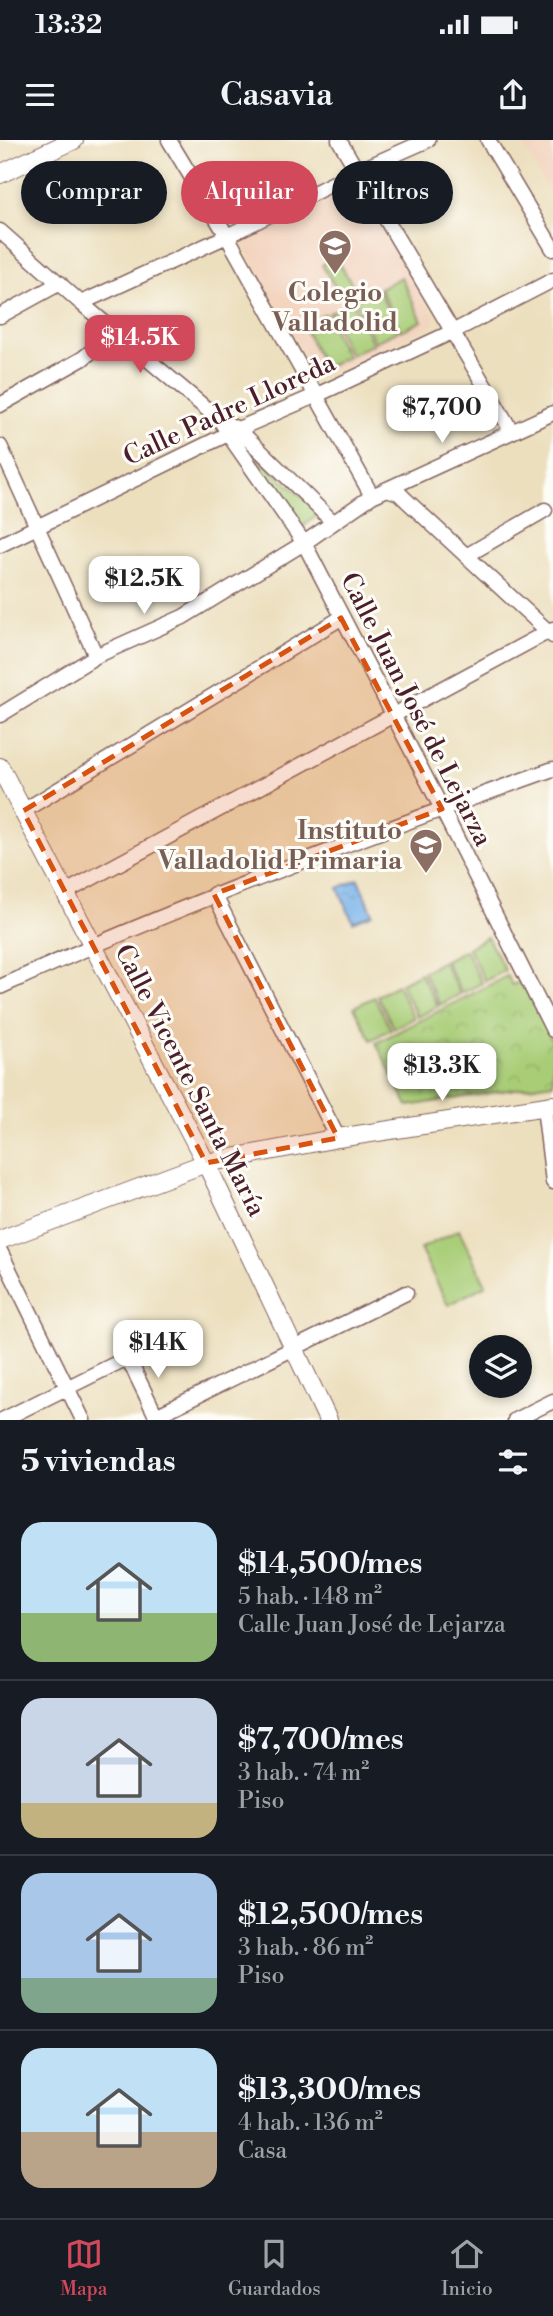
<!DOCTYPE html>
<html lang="es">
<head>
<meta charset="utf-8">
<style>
  body { margin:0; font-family:"Libre Bodoni",serif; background:#242831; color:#f1f3f6; height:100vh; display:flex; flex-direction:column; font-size:26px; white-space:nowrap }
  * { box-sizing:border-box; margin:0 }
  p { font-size:23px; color:#9ea1a6 }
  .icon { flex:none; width:38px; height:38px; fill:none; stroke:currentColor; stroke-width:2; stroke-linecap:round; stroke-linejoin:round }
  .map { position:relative; height:1280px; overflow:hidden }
  .panel { display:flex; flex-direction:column; background:#171b24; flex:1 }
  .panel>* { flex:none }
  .hud { position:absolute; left:21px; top:21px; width:511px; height:63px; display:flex; gap:14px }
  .fabs { position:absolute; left:469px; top:1195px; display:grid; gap:14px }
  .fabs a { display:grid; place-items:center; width:63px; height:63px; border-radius:50%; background:#171b24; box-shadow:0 4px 10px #0003; font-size:35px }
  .price { position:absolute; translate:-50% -60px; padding:0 16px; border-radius:14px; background:#fff; color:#222; font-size:23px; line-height:46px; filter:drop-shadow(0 2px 4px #0008) }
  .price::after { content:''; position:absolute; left:50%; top:42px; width:21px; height:16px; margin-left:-10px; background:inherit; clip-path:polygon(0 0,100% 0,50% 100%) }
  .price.on { background:#d1495b; color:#fff }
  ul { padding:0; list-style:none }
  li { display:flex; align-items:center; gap:21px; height:175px; padding:0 21px }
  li+li { border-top:2px solid #363941 }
  li span { display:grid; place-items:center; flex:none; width:196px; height:140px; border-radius:21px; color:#555 }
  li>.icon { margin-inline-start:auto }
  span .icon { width:84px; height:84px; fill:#fffc; stroke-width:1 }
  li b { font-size:30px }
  h2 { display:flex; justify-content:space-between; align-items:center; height:84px; padding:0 21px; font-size:30px }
  .pill { padding:0 24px; border-radius:32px; background:#171b24; box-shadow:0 4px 10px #0003; font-size:24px; line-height:63px }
  .pill.on { background:#d1495b; color:#fff }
  .status { display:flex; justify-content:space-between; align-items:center; height:49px; padding:0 35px; background:#171b24; direction:ltr }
  .status svg { height:19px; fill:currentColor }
  header { display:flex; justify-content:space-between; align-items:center; height:91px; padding:0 21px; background:#171b24; font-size:32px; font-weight:600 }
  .tabs { display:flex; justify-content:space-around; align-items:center; height:98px; border-top:2px solid #363941; background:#171b24; font-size:19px; color:#9ea1a6 }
  .tabs a { display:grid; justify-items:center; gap:4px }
  .tabs .on { color:#d1495b }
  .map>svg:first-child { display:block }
  .built { fill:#f3d4bf }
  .grass { fill:#a9cd77; stroke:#7a7651; stroke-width:2 }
  .park { fill:url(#park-crowns); stroke:#7a7651; stroke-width:2 }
  .water { fill:url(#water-ripples); stroke:#60688a; stroke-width:2 }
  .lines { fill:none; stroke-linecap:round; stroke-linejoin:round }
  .minor-casing { stroke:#83625e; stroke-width:17 }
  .tertiary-casing { stroke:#83625e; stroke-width:20 }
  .minor { stroke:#fff; stroke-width:14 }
  .tertiary { stroke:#fff; stroke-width:18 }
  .marked { fill:#d8530f; fill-opacity:0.2; stroke:#d8530f; stroke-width:5; stroke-dasharray:14 9; stroke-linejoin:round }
  .labels { text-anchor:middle; stroke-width:6; stroke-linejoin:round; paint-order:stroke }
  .education-label { font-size:26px; font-weight:bold; fill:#785e54; stroke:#fdfcf7 }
  .street-label { font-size:26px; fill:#4a1f2b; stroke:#fdfcf7 }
</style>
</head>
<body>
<div class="status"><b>13:32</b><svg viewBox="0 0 49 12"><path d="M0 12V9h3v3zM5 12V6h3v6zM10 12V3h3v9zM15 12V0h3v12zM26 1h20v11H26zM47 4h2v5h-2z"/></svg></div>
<header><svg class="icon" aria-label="menu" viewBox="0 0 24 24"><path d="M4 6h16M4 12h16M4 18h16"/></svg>Casavia<svg class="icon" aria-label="share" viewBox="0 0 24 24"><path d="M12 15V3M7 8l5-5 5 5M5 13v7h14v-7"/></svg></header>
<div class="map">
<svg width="553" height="1280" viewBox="0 0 553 1280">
  <defs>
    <pattern id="park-crowns" width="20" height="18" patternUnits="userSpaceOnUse" patternTransform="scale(1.75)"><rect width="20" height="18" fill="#a9cd77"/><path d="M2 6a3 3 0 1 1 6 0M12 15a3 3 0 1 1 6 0" fill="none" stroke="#93b067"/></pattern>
    <pattern id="water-ripples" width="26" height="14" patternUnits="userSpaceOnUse" patternTransform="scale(1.75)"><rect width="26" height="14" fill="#77b2e9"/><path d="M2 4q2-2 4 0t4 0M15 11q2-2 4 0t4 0" fill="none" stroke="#6490bd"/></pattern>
  </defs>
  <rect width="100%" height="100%" fill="#fdfcf7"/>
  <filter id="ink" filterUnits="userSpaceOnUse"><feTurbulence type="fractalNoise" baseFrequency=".0143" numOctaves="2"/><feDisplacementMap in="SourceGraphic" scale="14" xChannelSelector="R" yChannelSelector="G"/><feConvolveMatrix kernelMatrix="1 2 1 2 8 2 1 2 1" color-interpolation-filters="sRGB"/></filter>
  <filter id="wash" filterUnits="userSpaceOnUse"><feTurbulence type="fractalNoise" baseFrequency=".00686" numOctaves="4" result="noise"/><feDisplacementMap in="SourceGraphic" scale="28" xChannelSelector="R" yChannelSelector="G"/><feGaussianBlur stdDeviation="1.57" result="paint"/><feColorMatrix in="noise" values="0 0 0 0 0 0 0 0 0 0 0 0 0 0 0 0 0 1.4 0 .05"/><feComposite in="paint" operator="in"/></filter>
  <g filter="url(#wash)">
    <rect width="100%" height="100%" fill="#ecdfbe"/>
    <path class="built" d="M525 0H553V59L523 5Z
      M353 44 434 175V184L325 235 313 230 238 97Z"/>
    <path class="grass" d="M335 117 352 144 338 152 322 125Z
      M401 137 422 181 401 191 380 148Z
      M378 149 398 191 375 202 355 160Z
      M352 161 373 204 350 215 329 173Z
      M325 174 347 217 324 228 303 185Z
      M245 308 318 370 319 374 301 388Z
      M487 797 505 830 485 841 468 808Z
      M465 810 482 843 462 853 445 820Z
      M443 821 460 854 440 865 423 832Z
      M420 833 438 866 418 877 400 844Z
      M397 845 414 878 394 888 377 856Z
      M374 857 391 889 371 900 354 867Z
      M459 1090 486 1145 448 1165 420 1109Z"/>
    <path class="park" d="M507 836 512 845 522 841 553 902V943L408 966 376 903Z"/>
    <path class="water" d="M358 739 373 774 353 782 338 748Z"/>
  </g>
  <g filter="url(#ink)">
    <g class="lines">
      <defs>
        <path id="minor" d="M169 0 227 96 372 356
          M339 0 512 292
          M488 0 553 109
          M0 91 81 163 221 281 238 289 332 381
          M81 163 227 96 358 31 428 0
          M0 176 60 143
          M0 265 82 219 116 192
          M221 281 228 294 304 403 442 669 553 890
          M0 306 96 516
          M387 349 399 353 406 360 553 496
          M0 405 238 289 317 255 454 191 553 140
          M466 416 545 370
          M0 575 96 516 183 477 304 403 372 356 553 273
          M23 671 341 478
          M66 752 553 489
          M214 754 338 998
          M0 847C180 765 366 696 553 629
          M544 967 553 1042
          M0 1111 83 1280
          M156 1276 406 1153
          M2 1280 121 1221 129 1220 158 1280
          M515 1280 553 1261"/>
        <path id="tertiary" d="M0 34 74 0
          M0 627 206 1023 328 1280
          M0 1100 206 1023 338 998 553 965"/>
      </defs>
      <use href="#minor" class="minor-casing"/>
      <use href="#tertiary" class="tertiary-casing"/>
      <use href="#minor" class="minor"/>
      <use href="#tertiary" class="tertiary"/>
    </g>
  </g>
  <path class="marked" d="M341 478 442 669 214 754 338 998 206 1023 23 671Z"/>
  <defs>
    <symbol id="school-pin" viewBox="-11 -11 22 30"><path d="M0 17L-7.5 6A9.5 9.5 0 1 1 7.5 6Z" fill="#8d6e63" stroke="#fdfcf7"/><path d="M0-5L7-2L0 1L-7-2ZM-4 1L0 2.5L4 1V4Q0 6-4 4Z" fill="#fff"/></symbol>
  </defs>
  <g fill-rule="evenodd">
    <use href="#school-pin" x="316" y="87" width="38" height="52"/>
    <use href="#school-pin" x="407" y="686" width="38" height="52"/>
  </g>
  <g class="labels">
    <g class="education-label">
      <text x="335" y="161">Colegio<tspan x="335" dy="30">Valladolid</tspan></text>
      <text x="402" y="699" text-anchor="end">Instituto<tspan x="402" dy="30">Valladolid Primaria</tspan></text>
    </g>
    <g class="street-label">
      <text transform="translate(229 269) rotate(-25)" y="9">Calle Padre Lloreda</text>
      <text transform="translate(417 569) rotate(63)" y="9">Calle Juan José de Lejarza</text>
      <text transform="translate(191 940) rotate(63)" y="9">Calle Vicente Santa María</text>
    </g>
  </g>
</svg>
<div class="fabs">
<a><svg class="icon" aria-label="layers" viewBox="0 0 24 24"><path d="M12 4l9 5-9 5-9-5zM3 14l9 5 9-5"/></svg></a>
</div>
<b class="price on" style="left:140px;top:235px">$14.5K</b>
<b class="price" style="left:442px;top:305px">$7,700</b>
<b class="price" style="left:144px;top:476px">$12.5K</b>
<b class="price" style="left:442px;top:963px">$13.3K</b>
<b class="price" style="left:158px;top:1240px">$14K</b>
<div class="hud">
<a class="pill">Comprar</a>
<a class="pill on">Alquilar</a>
<a class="pill">Filtros</a>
</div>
</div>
<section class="panel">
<h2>5 viviendas<svg class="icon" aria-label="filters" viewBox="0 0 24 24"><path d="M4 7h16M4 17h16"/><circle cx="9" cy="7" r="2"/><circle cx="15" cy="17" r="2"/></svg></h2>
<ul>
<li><span style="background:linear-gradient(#bfe0f5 65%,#8fb573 0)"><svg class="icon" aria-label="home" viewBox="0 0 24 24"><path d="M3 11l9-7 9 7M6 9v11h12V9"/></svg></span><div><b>$14,500/mes</b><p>5 hab. · 148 m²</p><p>Calle Juan José de Lejarza</p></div></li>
<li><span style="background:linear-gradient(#c9d6e8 75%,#c2b280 0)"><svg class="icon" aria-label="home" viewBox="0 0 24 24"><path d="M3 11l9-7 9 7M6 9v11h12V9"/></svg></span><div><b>$7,700/mes</b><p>3 hab. · 74 m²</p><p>Piso</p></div></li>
<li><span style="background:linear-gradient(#a9c7e8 75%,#7fa58c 0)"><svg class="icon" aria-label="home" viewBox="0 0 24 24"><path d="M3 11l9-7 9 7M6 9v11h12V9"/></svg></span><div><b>$12,500/mes</b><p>3 hab. · 86 m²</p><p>Piso</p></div></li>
<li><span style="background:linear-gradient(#bfe0f5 60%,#b9a48a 0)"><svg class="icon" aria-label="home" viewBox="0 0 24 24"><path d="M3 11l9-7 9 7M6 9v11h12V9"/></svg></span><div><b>$13,300/mes</b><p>4 hab. · 136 m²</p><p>Casa</p></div></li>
</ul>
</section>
<nav class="tabs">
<a class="on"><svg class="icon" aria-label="map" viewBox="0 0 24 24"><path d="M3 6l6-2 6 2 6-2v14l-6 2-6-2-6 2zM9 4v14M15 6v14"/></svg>Mapa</a>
<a><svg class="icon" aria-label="saved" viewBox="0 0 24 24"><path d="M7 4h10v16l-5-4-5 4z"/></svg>Guardados</a>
<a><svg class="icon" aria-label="home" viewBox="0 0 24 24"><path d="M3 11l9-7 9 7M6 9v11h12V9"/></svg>Inicio</a>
</nav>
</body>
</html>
